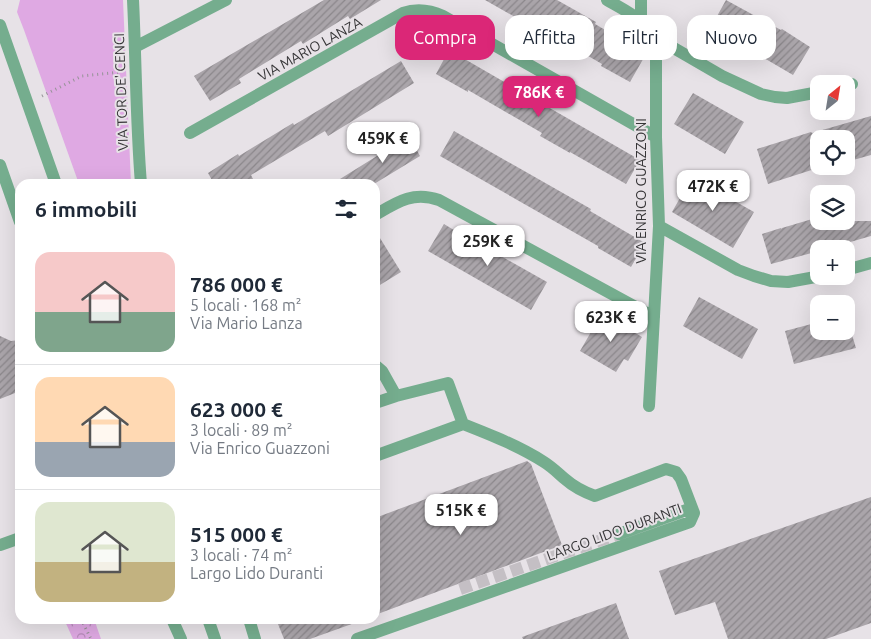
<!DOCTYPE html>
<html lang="it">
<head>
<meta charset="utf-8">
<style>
  body { margin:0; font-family:Ubuntu,sans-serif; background:#f6f6f7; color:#1f2937; height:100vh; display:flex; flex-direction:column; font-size:19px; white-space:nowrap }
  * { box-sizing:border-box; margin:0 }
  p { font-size:16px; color:#747a83 }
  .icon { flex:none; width:28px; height:28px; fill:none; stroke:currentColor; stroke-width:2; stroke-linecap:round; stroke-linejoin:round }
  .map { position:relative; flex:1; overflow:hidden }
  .sheet { position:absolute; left:15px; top:179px; width:365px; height:445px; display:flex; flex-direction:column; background:#fff; border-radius:15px; box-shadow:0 5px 20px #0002 }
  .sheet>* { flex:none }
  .hud { position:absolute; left:395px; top:15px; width:400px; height:45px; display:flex; gap:10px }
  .needle { width:32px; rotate:30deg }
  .controls { position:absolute; left:810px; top:75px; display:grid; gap:10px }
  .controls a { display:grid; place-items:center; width:45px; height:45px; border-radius:10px; background:#fff; box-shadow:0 5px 20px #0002; font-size:25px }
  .price { position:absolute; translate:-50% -42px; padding:0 11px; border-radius:10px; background:#fff; color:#222; font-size:16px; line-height:32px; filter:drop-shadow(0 1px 2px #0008) }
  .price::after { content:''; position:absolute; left:50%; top:30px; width:15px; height:11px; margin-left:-8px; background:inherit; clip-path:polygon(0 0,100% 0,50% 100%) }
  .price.on { background:#db2777; color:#fff }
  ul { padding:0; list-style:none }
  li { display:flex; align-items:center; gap:15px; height:125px; padding:0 20px }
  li+li { border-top:1px solid #e0e1e3 }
  li span { display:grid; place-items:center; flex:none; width:140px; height:100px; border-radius:15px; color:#555 }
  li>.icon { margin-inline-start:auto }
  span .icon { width:60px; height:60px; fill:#fffc; stroke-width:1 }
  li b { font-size:21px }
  h2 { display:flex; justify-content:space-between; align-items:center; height:60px; padding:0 20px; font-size:21px }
  .chip { padding:0 18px; border-radius:15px; background:#fff; box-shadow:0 5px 20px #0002; font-size:18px; line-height:45px }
  .chip.on { background:#db2777; color:#fff }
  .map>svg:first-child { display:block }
  .green { fill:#dfa9e3 }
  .park { fill:url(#park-crowns) }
  .building { fill:url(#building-hatch) }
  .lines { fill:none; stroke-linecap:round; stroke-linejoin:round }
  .minor-tunnel { stroke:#c4bfc4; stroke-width:12; stroke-dasharray:12 6; stroke-linecap:butt }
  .path { stroke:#969397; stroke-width:3; stroke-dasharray:1 4; stroke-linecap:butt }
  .minor { stroke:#75ad8e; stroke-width:12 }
  .labels { text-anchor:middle; stroke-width:4; stroke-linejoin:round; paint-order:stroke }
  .street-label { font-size:14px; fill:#363537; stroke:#e7e2e7 }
</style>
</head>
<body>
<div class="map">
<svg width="871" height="639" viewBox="0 0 871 639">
  <defs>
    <pattern id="park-crowns" width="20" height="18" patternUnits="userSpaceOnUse" patternTransform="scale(1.25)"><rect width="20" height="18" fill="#dfa9e3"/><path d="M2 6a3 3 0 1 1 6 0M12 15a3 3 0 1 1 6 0" fill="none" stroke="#b68ab9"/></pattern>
    <pattern id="building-hatch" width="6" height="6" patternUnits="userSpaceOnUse" patternTransform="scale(1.25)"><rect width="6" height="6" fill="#aaa5aa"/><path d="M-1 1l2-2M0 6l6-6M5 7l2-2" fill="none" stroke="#8b878b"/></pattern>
  </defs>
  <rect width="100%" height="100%" fill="#e7e2e7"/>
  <path class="green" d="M20 0H123L131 184H79L24 30 17 12Z"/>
  <path class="park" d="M64 619H94L101 639H73Z"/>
  <path class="building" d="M324 0H381L350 19 348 16 303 44 301 41 239 79 241 83 210 101 194 76Z
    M485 0H557L596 22 595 24 646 54 630 82 601 66 602 64 533 24 531 26Z
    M726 0 781 30 782 29 810 47 793 75 764 58 765 56 711 27Z
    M449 50 640 160 626 184 570 152V153L540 136 542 133 468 90V92L436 74Z
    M401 61 414 83 328 136 325 131 251 175 253 179 244 184H214L208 173 238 154 239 156 293 123 294 125Z
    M693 93 744 122 725 154 674 124Z
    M871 116V155L846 162V139H819V166H824L768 184 757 149 811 132 812 133Z
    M454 131 591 209 590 211 645 243 631 267 598 248V246L440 156Z
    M409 136 420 156 374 184H332Z
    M692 177 754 212 733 248 672 212Z
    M819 217V221H871V236L826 249H819V251L771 264 762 234 781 228 782 229V228Z
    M444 224 498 257 499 255 547 282 531 310 428 251Z
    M375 230 401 272 375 288Z
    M699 297 758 329 742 359 683 326Z
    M602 313 642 337 628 361 624 359 616 372 580 351Z
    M846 315 856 348 794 364 785 331 819 322V331H846Z
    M0 336 11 341 20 340V391L0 399Z
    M527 461 531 464 562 545 375 615V518Z
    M871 497V623L826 639H728L715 602 675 615 659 571Z
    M616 603 629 639H523L522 637Z
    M276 619H359L360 621 310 639H284Z"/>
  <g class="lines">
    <path class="minor-tunnel" d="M460 589 619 534"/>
    <path class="path" d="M42 96 82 76 121 72
      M81 619 91 639"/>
    <path class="minor" d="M133 0C136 61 136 123 141 184
      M607 0C628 12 653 23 656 48V137L659 226 649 406
      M641 0V21
      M0 25 56 184
      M653 36 722 76 761 94 775 97 787 98 819 92
      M135 47 226 0
      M846 86 852 84
      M190 133 403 13C417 8 430 10 443 16L656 137
      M0 165 20 222
      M375 215C397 202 413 191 439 200L654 317
      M659 226 738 270 754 276 771 281 788 282 821 276
      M846 270 871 263
      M375 365 382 371 396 396
      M375 403 396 396 448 383 463 424
      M619 534 692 508
      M0 545 20 538
      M172 619 181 639
      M208 619 215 639
      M249 619 255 639
      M357 639 690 522 694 513 681 479 676 472 666 469 595 496C584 492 574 487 565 479 558 473 552 467 544 462 519 446 491 435 463 424L375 456"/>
  </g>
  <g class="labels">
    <g class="street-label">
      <text transform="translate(310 49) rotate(-29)" y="5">VIA MARIO LANZA</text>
      <text transform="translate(121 92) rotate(-92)" y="5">VIA TOR DE' CENCI</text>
      <text transform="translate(641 191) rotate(-90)" y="5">VIA ENRICO GUAZZONI</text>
      <text transform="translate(614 532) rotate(-20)" y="5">LARGO LIDO DURANTI</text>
    </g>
  </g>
</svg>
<div class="controls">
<a><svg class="needle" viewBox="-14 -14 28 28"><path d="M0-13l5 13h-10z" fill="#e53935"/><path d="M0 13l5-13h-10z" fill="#747a83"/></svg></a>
<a><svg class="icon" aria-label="locate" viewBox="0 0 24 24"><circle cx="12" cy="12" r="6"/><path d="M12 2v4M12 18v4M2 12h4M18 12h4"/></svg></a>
<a><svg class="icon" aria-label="layers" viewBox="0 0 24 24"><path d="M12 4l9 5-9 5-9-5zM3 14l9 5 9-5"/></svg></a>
<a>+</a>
<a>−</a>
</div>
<b class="price on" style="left:539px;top:118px">786K €</b>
<b class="price" style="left:383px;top:164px">459K €</b>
<b class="price" style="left:713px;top:212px">472K €</b>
<b class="price" style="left:488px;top:267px">259K €</b>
<b class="price" style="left:611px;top:343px">623K €</b>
<b class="price" style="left:461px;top:536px">515K €</b>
<div class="hud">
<a class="chip on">Compra</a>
<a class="chip">Affitta</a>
<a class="chip">Filtri</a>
<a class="chip">Nuovo</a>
</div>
<section class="sheet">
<h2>6 immobili<svg class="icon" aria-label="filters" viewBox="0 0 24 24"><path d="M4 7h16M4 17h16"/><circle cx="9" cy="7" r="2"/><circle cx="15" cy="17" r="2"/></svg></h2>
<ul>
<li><span style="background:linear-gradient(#f6c9c9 60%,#7fa58c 0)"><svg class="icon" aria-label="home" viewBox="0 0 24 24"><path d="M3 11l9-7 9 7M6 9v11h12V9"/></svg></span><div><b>786 000 €</b><p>5 locali · 168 m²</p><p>Via Mario Lanza</p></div></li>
<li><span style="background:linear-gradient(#ffd9b3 65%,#9aa5b1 0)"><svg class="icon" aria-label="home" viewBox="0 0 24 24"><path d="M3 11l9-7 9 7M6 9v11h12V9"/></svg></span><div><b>623 000 €</b><p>3 locali · 89 m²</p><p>Via Enrico Guazzoni</p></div></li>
<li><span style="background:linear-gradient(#dfe7d0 60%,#c2b280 0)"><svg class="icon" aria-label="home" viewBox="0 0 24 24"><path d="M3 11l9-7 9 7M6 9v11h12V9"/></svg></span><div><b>515 000 €</b><p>3 locali · 74 m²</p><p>Largo Lido Duranti</p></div></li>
</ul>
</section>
</div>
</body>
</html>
